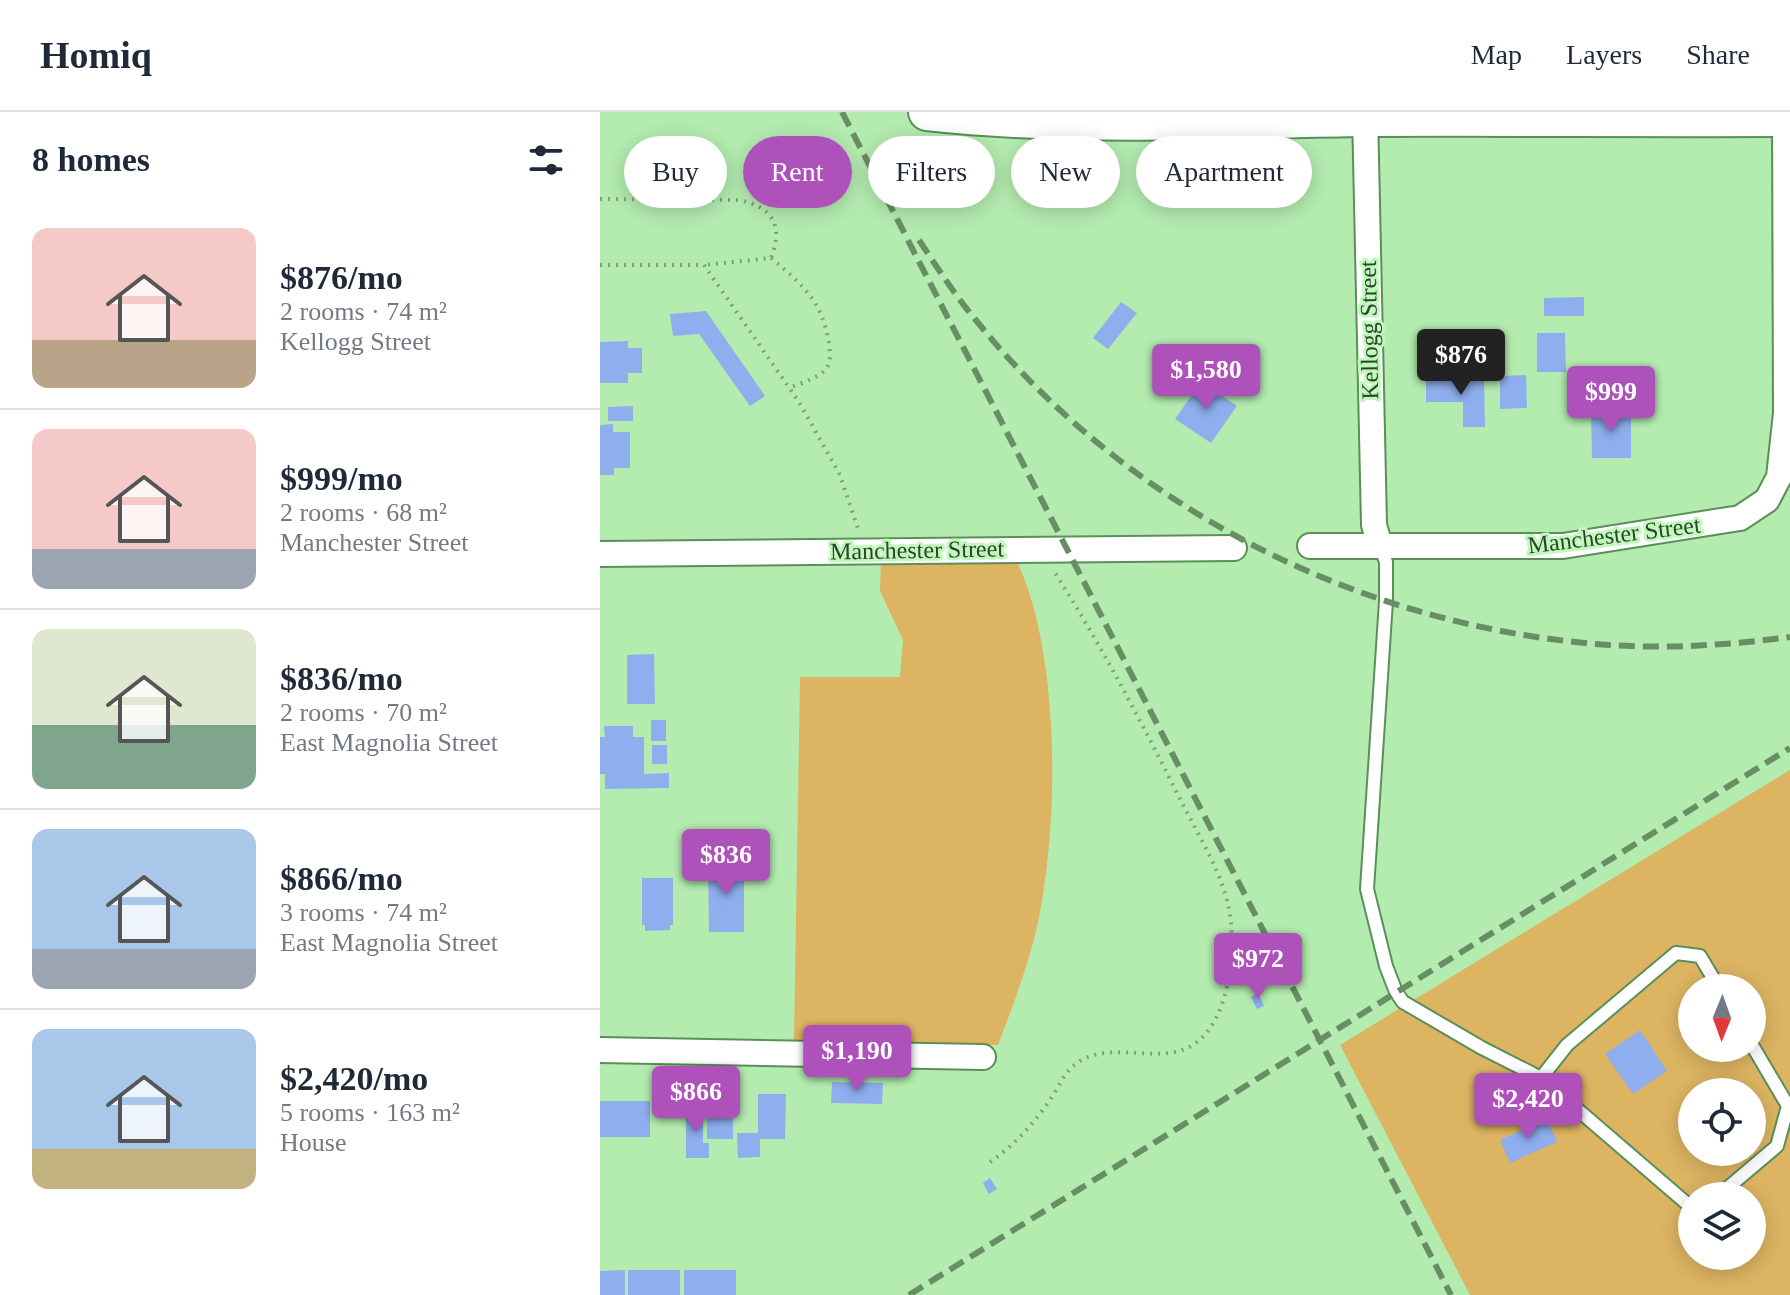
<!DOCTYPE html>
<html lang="en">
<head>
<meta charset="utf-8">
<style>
  body { margin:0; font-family:Georgia,serif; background:#f6f6f7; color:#1f2937; height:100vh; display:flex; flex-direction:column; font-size:30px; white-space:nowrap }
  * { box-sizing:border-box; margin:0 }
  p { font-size:26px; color:#747a83 }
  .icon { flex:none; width:44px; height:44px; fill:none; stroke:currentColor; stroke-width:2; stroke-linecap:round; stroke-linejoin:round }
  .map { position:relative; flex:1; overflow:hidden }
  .panel { display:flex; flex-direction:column; background:#fff; width:600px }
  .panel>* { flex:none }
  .top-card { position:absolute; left:24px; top:24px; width:760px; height:72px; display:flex; gap:16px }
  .needle { width:52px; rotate:181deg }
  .buttons { position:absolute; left:1078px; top:862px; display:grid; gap:16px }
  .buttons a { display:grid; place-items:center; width:88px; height:88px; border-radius:50%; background:#fff; box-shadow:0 4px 20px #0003; font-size:40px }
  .price { position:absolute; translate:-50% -68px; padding:0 18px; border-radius:8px; background:#af51bb; color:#fff; font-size:26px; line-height:52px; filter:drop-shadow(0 2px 4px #0008) }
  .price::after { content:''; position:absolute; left:50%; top:48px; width:24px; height:18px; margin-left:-12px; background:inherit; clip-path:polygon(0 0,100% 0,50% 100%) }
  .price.on { background:#222; color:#fff }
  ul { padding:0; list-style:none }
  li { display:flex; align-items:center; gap:24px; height:200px; padding:0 32px }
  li+li { border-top:2px solid #e0e1e3 }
  li span { display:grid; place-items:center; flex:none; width:224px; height:160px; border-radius:16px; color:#555 }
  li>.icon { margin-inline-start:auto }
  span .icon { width:96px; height:96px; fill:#fffc; stroke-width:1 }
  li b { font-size:34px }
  h2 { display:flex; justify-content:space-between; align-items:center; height:96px; padding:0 32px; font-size:34px }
  .chip { padding:0 28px; border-radius:36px; background:#fff; box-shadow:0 4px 20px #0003; font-size:28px; line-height:72px }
  .chip.on { background:#af51bb; color:#fff }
  header { display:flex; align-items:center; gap:48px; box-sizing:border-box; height:112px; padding:0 40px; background:#fff; border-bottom:2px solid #e0e1e3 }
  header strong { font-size:38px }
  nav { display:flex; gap:44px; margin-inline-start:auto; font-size:28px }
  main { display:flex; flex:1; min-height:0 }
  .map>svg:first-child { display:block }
  .green { fill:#ddb462; fill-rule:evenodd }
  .building { fill:#8eaeee }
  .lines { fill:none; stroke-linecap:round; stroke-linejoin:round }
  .service-casing { stroke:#5b8f59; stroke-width:16 }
  .minor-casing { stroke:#5b8f59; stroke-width:28 }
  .secondary-casing { stroke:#5b8f59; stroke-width:40 }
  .path { stroke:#79a377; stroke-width:4; stroke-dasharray:2 6; stroke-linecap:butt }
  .service { stroke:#fff; stroke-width:12 }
  .minor { stroke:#fff; stroke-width:24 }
  .secondary { stroke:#fff; stroke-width:36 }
  .rail { stroke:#698e66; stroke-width:6; stroke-dasharray:16 8; stroke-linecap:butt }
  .labels { text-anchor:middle; stroke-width:6; stroke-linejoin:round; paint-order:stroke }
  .street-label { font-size:24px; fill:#2d432c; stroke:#c1f9bd }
</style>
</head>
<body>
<header>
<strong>Homiq</strong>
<nav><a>Map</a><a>Layers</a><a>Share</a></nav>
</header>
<main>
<section class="panel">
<h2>8 homes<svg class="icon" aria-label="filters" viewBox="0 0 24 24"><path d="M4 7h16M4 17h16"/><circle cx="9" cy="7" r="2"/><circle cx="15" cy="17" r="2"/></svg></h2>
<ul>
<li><span style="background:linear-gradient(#f6c9c9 70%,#b9a48a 0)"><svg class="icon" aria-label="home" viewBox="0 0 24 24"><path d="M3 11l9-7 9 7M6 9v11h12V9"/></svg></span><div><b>$876/mo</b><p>2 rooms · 74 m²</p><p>Kellogg Street</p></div></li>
<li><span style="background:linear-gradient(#f6c9c9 75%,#9aa5b1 0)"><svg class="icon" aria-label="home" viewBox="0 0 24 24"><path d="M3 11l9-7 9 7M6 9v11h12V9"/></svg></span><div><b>$999/mo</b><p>2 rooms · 68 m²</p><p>Manchester Street</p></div></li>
<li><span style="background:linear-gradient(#dfe7d0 60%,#7fa58c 0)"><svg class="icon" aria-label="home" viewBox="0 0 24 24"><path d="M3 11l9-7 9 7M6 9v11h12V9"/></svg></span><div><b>$836/mo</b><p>2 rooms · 70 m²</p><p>East Magnolia Street</p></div></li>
<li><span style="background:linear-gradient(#a9c7e8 75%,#9aa5b1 0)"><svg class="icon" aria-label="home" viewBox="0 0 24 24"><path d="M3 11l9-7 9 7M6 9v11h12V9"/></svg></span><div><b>$866/mo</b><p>3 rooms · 74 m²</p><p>East Magnolia Street</p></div></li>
<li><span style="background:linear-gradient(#a9c7e8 75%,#c2b280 0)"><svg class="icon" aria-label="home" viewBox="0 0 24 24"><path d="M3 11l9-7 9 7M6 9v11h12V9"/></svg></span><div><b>$2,420/mo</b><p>5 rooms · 163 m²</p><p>House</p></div></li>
</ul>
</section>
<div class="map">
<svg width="1190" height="1183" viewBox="0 0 1190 1183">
  <rect width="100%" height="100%" fill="#b4ecb0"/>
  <path class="green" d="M415 445C459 535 459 695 441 794 433 842 415 888 398 933L194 929 200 565H300L303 528 280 479 281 446Z
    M1190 658V1183H870L740 933ZM1092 876H1152V936H1092ZM1092 980H1152V1040H1092ZM1092 1084H1152V1144H1092Z"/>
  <path class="building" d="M984 185V204H944V186Z
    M521 190 537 201 508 237 493 226Z
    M106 199 165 284 150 294 99 222 73 224 70 202Z
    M937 221H965L966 260H937Z
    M28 229V236H42V261H28V271H0V230Z
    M841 247H880V259L841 260Z
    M926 263 927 296 900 297V264Z
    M826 267H884L885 315H863V290H826Z
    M601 270 637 294 611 331 575 307Z
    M33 294V309H8V295Z
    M991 299H1031V346H992Z
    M13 312V320H30V356H14V363H0V313Z
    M54 542 55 592H27V543Z
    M51 608H66V629H51Z
    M4 614H33V625H44V662L69 661V676L5 677V662H0V625H5Z
    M52 633H67V652H52Z
    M144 750V820H109L108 751Z
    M42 766H73V813H70V818L45 819V813H42Z
    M658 881 664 894 657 897 651 885Z
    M1040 918 1067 959 1033 982 1005 942Z
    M232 970 283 971 282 992 231 991Z
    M107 981H133V1027H107Z
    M158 982H186L185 1027H160V1045L138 1046 137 1021H158Z
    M0 989H50V1025H0Z
    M86 995H103V1031H109V1046H86Z
    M947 1007 957 1030 910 1051 900 1028Z
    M390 1066 397 1077 389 1082 383 1071Z
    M25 1158V1183H0V1159Z
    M28 1158H80V1183H28Z
    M84 1158H136V1183H84Z"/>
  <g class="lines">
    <defs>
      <path id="service" d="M780 434 786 450V489L767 777 786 854 796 880 803 890 882 936 941 966 1092 1096
        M941 966 967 933 1076 841 1100 844 1119 876
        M1118 1084 1177 1034 1188 994 1152 933"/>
      <path id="minor" d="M765 0 774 413 780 434
        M710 434H963L1140 406 1167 388 1179 365 1186 301 1185 0
        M0 442 634 436
        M0 938 383 945"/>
      <path id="secondary" d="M327 0C473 16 618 8 764 6 906 5 1048 7 1190 6"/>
    </defs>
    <use href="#service" class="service-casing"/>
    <use href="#minor" class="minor-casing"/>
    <use href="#secondary" class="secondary-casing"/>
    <path class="path" d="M0 87 138 88C172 94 184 113 171 146L104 153
      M171 146C203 173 222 189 229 231 230 242 232 252 223 260 215 267 199 272 189 276
      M0 153H104L199 290 240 363 258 417
      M390 1050C415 1033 435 1010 452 985 461 971 466 956 482 948 522 926 574 962 607 920 632 890 636 828 628 792 619 755 597 721 580 687 541 609 501 533 454 459"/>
    <use href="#service" class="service"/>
    <use href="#minor" class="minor"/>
    <use href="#secondary" class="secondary"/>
    <path class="rail" d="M242 0 851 1183
      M319 128C337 155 354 182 375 207 529 399 764 516 1009 533 1069 537 1130 533 1190 525
      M309 1183 1190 636"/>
  </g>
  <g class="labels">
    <g class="street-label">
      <text transform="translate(769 218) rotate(-91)" y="8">Kellogg Street</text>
      <text transform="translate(1014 423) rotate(-7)" y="8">Manchester Street</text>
      <text transform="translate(317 438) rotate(-1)" y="8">Manchester Street</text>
    </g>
  </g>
</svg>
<div class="buttons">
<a><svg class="needle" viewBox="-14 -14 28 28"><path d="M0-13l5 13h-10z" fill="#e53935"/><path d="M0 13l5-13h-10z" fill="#747a83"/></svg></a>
<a><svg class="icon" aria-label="locate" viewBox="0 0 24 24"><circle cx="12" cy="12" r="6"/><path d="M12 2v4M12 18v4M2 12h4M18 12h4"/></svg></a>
<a><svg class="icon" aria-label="layers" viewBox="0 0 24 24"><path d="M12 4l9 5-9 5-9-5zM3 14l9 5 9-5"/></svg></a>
</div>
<b class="price on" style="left:861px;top:285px">$876</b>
<b class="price" style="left:606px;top:300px">$1,580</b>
<b class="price" style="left:1011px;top:322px">$999</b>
<b class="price" style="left:126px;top:785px">$836</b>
<b class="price" style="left:658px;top:889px">$972</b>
<b class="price" style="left:257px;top:981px">$1,190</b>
<b class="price" style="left:96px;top:1022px">$866</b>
<b class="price" style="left:928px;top:1029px">$2,420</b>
<div class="top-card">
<a class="chip">Buy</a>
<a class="chip on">Rent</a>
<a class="chip">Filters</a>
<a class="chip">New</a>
<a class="chip">Apartment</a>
</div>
</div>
</main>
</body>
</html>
